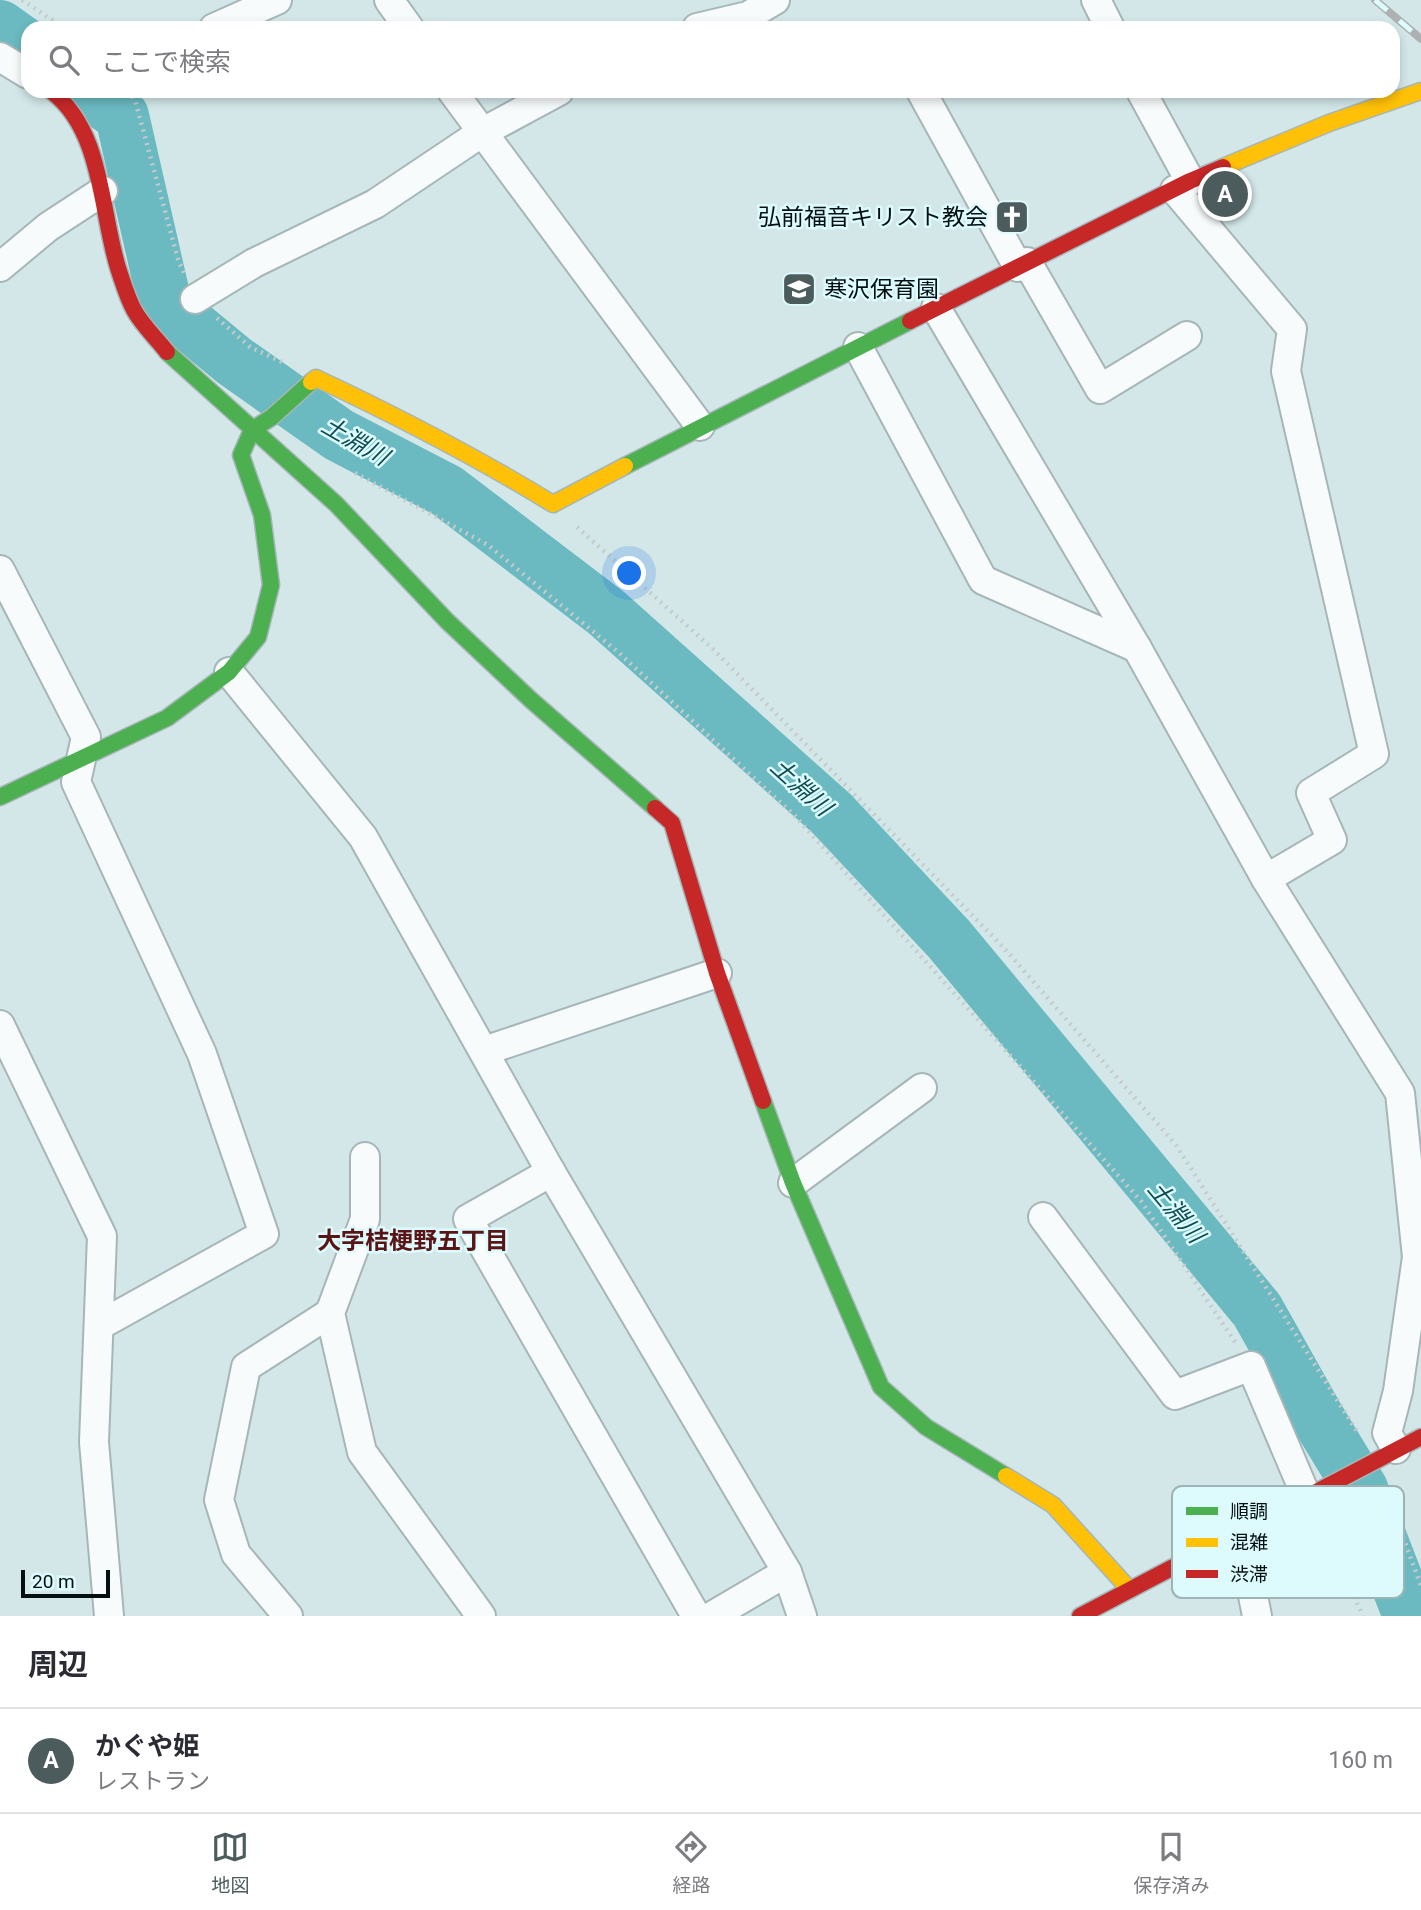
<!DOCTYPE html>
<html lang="ja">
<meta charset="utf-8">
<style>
body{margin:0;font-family:Roboto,"Noto Sans JP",sans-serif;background:#f2f2f3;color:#2b2b33}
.scale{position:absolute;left:21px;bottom:18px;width:89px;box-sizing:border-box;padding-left:7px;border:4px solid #030f10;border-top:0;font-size:19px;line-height:24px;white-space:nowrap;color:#030f10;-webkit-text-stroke:5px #ddfbfd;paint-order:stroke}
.you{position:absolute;left:630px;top:574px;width:24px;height:24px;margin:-18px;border:5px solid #fff;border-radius:50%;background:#1a73e8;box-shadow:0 0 0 10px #1a73e833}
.badge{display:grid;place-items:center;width:46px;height:46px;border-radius:50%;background:#4c5b5c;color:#fff;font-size:23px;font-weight:700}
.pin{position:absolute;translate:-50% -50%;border:4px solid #fff;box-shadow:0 2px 7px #0006}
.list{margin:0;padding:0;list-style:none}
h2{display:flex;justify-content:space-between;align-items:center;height:91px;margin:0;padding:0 28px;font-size:30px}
h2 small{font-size:23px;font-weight:400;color:#7c7c81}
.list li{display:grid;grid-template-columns:46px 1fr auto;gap:21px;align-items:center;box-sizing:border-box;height:105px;padding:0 28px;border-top:2px solid #e1e1e2}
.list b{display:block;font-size:26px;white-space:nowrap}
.list p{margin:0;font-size:23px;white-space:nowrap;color:#7c7c81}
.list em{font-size:23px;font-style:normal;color:#7c7c81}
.icon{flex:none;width:38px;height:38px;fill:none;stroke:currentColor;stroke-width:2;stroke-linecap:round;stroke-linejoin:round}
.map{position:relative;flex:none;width:1421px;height:1616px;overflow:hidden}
.search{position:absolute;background:#fff;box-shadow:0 4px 10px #0003;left:21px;right:21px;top:21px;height:77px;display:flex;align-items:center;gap:18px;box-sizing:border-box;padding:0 24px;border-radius:21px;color:#7c7c81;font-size:26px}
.sheet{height:196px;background:#fff}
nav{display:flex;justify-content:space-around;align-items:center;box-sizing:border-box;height:98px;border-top:2px solid #e1e1e2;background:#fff;font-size:19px;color:#7c7c81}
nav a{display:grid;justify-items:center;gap:4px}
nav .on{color:#4c5b5c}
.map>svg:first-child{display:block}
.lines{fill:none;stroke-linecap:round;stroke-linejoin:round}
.river{stroke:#6bbac1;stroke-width:54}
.street-casing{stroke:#a6b6b8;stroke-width:32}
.fast-casing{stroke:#a6b6b8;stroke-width:19}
.slow-casing{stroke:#a6b6b8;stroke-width:19}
.jam-casing{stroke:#a6b6b8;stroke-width:19}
.path{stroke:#c5cbcb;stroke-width:4.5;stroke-dasharray:2 5;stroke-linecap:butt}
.street{stroke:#f8fbfc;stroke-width:28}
.fast{stroke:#4caf50;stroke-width:16}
.slow{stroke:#ffc107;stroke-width:16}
.jam{stroke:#c62828;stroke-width:16}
.rail-casing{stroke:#adb1b2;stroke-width:8}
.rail{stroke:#ddfbfd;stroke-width:5;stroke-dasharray:16;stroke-linecap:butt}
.labels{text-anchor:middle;stroke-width:5;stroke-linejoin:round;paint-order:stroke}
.poi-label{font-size:23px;fill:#030f10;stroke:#ddfbfd;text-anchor:end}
.water-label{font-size:24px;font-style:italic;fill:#0e4c51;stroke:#ddfbfd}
.neighbourhood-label{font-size:24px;font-weight:bold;fill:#591416;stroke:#ddfbfd}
.key{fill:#ddfbfd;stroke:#9cb4b6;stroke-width:2}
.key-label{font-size:19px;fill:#030f10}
</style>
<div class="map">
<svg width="1421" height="1616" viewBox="0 0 1421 1616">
<rect width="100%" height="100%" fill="#d3e7e9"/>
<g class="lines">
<g class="river">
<path d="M0 27 28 47"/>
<path d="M88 91 122 116 165 304 234 361 339 435 447 491 607 613 832 814 949 939 1257 1310 1316 1415 1361 1489 1410 1616"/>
</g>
<g class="street-casing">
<g id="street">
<path d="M389 0 409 28"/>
<path d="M1096 0 1110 28"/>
<path d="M214 28 277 0"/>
<path d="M697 28 748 16 775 0"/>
<path d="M0 57 28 74"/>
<path d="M452 91 700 426"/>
<path d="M921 91 1018 267"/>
<path d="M1141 91 1190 181"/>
<path d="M1175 190 1292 329 1286 371 1374 754 1311 793 1332 840 1266 879"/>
<path d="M1027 262 1100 389 1187 336"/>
<path d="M0 267 48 227 103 191"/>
<path d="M195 299 254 263 375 204 481 133 559 91"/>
<path d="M936 308 1137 648 1266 879 1400 1093 1417 1257 1398 1391 1387 1433 1396 1449"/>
<path d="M858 347 983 580 1137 648"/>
<path d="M0 570 86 737 76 782 202 1054 264 1234 100 1325"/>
<path d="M229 672 363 837 551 1172 787 1572 802 1616"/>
<path d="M0 1025 102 1236 94 1442 109 1616"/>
<path d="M484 1051 717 973"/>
<path d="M365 1157V1219L330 1313 362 1452 481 1616"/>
<path d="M551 1172 468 1219 696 1616"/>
<path d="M793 1183 922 1088"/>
<path d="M1043 1217 1175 1395 1251 1366 1307 1498"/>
<path d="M1235 1535 1245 1555 1257 1616"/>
<path d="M288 1616 236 1554 219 1500 246 1367 330 1313"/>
<path d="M712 1616 787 1572"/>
</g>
</g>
<g class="fast-casing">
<g id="fast">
<path d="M167 352 336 504 447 621 531 700 655 808"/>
<path d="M625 466 910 321"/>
<path d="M0 797 167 718 229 672 258 637 271 585 262 515 241 455 252 430 272 417 311 382"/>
<path d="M763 1101 793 1183 881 1387 926 1427 1006 1476"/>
</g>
</g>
<g class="slow-casing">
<g id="slow">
<path d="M1223 167 1329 123 1421 91"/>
<path d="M311 382 316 378C397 416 476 457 553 504L625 466"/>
<path d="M1006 1476 1053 1505 1130 1590"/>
</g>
</g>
<g class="jam-casing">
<g id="jam">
<path d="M51 91C105 132 100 217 120 274 124 286 128 299 134 310 142 325 157 339 167 352"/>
<path d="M910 321 1190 181 1223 167"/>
<path d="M655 808 672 823 717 973 763 1101"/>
<path d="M1080 1616 1421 1437"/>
</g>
</g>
<g class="path">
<path d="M22 0 64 28"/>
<path d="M128 91 135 100 178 259 184 273"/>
<path d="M217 318 250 347 282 362"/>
<path d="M355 473 488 545 618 652 794 815 1141 1201 1235 1342"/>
<path d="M577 527 713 649 1004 948 1176 1145 1358 1433"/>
<path d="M1386 1491 1421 1586"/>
<path d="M1321 1527 1363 1616"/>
</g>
<use href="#street" class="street"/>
<use href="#fast" class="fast"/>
<use href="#slow" class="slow"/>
<use href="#jam" class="jam"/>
<g class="rail-casing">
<path id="rail" d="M1375 0 1421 39"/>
</g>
<use href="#rail" class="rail"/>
</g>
<defs>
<g id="church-square" transform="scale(1.75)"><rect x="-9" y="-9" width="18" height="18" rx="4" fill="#4c5b5c" stroke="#ddfbfd"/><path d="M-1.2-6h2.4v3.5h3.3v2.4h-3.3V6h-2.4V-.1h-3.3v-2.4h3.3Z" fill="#fff"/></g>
<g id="school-square" transform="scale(1.75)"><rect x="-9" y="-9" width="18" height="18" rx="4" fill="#4c5b5c" stroke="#ddfbfd"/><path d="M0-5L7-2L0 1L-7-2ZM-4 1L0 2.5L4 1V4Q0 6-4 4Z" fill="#fff"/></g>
</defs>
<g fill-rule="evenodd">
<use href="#church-square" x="1012" y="217"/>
<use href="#school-square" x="799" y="289"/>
</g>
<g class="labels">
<g class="poi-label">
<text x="988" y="225">弘前福音キリスト教会</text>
<text x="824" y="297" text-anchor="start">寒沢保育園</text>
</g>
<g class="water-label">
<text transform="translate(355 441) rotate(30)" y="8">土淵川</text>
<text transform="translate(801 787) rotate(42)" y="8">土淵川</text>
<text transform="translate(1176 1212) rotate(50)" y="8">土淵川</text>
</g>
<g class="neighbourhood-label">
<text x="413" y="1249">大字桔梗野五丁目</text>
</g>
</g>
<rect x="1172" y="1486" width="232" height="112" rx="10" class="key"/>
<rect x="1186" y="1507" width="32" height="8" fill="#4caf50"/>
<rect x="1186" y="1538" width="32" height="9" fill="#ffc107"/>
<rect x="1186" y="1570" width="32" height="8" fill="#c62828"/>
<g class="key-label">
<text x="1230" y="1518">順調</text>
<text x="1230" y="1549">混雑</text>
<text x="1230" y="1581">渋滞</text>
</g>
</svg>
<div class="scale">20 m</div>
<div class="you"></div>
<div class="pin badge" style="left:1225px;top:194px">A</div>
<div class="search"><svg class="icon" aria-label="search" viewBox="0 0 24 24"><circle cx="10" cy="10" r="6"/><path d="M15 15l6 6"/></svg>ここで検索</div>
</div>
<section class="sheet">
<h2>周辺<small></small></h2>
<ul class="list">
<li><span class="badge">A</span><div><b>かぐや姫</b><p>レストラン</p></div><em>160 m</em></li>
</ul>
</section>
<nav>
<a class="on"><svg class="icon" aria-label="map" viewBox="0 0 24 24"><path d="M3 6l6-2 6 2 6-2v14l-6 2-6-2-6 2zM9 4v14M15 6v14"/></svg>地図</a>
<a><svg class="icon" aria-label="directions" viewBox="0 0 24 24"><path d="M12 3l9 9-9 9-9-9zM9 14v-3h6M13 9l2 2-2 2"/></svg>経路</a>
<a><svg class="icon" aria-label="saved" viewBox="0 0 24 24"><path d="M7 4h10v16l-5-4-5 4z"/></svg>保存済み</a>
</nav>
